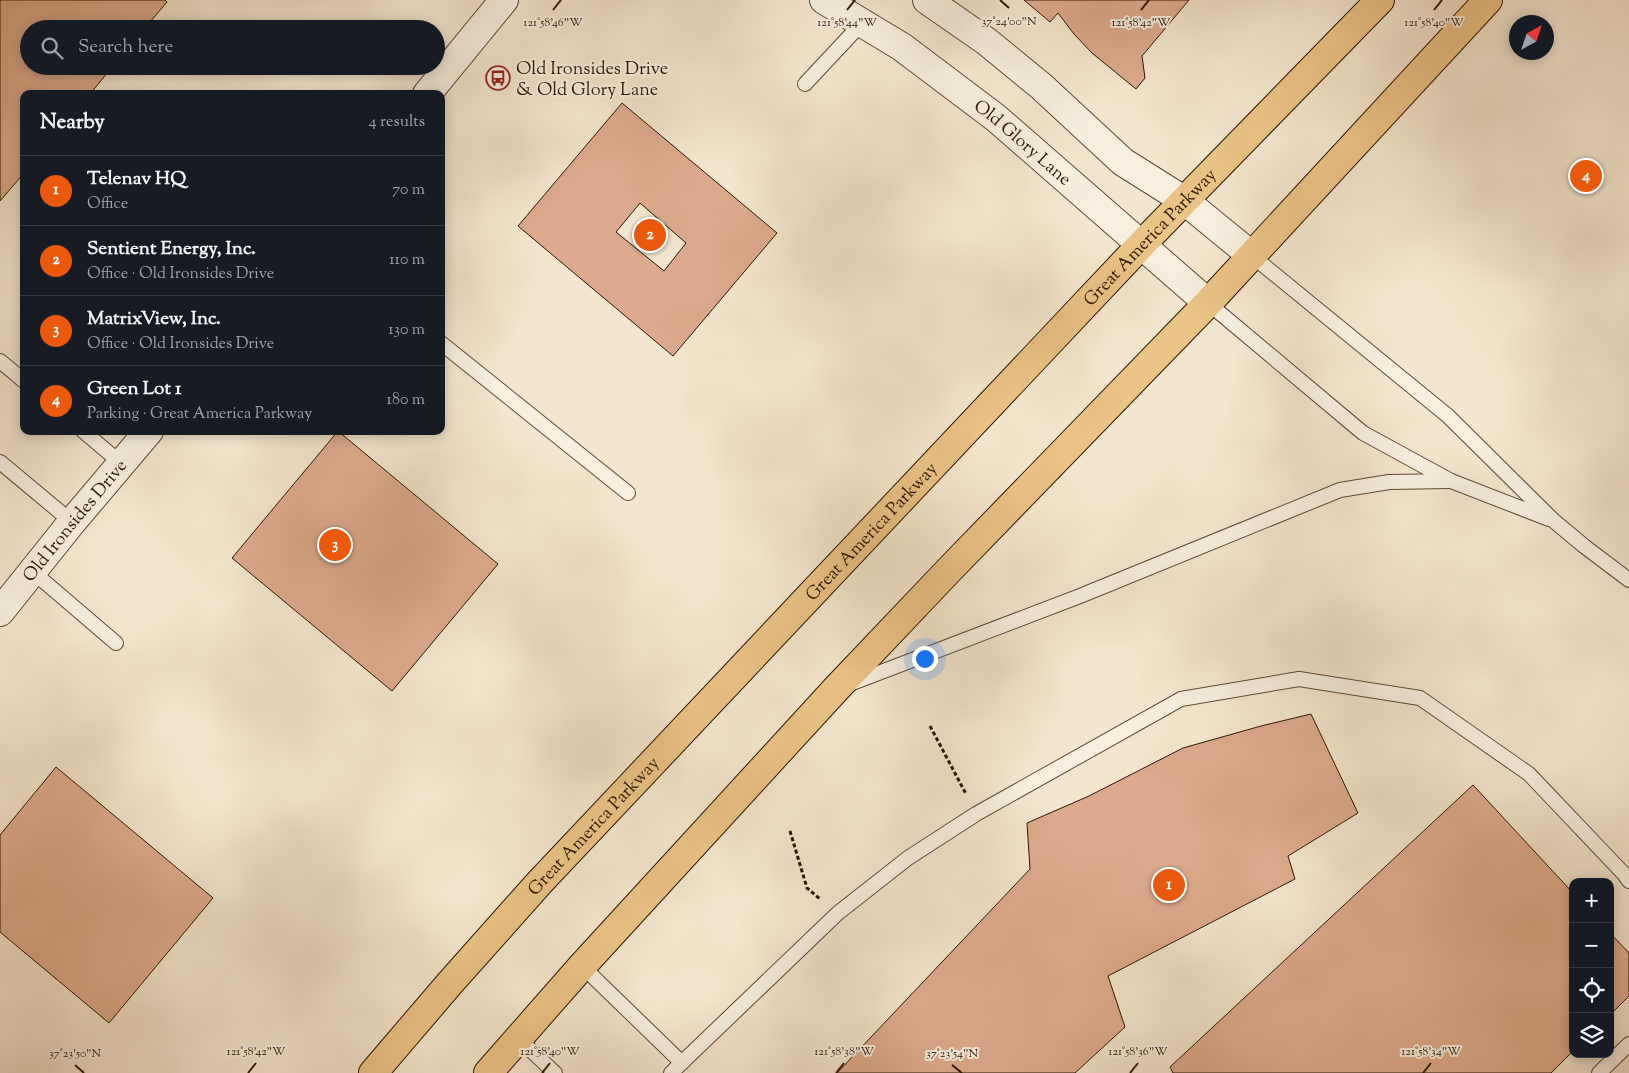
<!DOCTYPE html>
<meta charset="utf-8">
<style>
body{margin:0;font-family:"Sorts Mill Goudy",serif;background:#20242c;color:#f1f3f6}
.controls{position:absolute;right:15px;bottom:15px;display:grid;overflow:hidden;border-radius:10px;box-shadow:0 2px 12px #0003}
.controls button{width:45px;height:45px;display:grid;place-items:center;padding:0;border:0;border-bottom:1px solid #363941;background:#171b24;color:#f1f3f6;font:25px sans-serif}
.compass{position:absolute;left:1509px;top:15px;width:45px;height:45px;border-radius:50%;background:#171b24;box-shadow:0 2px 12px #0003;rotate:40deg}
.you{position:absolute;left:924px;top:658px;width:18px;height:18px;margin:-12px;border:4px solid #fff;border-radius:50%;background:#1a73e8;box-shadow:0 0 0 8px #1a73e833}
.badge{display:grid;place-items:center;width:32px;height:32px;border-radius:50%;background:#ea580c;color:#fff;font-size:16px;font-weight:700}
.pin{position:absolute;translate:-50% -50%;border:2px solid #fff;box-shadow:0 1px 5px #0006}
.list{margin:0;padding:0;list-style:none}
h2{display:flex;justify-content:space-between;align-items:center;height:65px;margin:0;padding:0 20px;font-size:21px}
h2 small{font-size:16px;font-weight:400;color:#9ea1a6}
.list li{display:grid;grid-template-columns:32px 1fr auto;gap:15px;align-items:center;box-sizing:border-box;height:70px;padding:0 20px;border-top:1px solid #363941}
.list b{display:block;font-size:19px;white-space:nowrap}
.list p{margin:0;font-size:16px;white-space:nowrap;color:#9ea1a6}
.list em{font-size:16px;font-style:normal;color:#9ea1a6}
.icon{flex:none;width:28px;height:28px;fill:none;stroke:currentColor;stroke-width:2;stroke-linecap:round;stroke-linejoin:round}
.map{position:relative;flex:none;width:1629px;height:1073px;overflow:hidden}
.search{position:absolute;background:#171b24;box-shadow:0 2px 12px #0003;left:20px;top:20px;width:425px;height:55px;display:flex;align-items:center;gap:12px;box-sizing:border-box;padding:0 18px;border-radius:28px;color:#9ea1a6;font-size:19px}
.panel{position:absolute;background:#171b24;box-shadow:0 2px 12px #0003;left:20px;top:90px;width:425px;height:345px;border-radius:10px}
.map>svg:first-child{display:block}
.building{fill:#dcab8d;stroke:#2a1600;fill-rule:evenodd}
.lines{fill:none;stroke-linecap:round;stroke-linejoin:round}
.service-casing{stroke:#5c4a34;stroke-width:16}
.minor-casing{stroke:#5c4a34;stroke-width:30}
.tertiary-casing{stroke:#5c4a34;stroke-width:30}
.primary-casing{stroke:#2a1600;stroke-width:30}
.path{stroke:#2a1600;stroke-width:3;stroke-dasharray:4 2.5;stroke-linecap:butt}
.service{stroke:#f8efdf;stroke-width:14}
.minor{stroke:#f8efdf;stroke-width:28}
.tertiary{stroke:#f8efdf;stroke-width:28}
.primary{stroke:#eac387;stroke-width:28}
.ticks{fill:none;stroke:#2a1600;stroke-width:2}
.labels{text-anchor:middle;stroke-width:4;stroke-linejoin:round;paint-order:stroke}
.poi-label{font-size:18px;fill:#2a1600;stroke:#f8efdf;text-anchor:start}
.street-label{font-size:18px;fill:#2a1600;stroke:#f8efdf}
.ticks-label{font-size:12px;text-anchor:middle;fill:#2a1600;stroke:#f8efdf;stroke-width:4;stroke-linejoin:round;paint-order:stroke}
</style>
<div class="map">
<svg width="1629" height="1073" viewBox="0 0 1629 1073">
<rect width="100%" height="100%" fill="#f4e6ce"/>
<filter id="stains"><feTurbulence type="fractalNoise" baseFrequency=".004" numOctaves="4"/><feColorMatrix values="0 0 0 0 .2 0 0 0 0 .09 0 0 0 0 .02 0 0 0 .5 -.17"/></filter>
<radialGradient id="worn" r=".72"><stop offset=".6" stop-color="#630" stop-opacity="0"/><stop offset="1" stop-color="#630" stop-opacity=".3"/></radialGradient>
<g class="building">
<path d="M0 0H165L167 2 144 29H29V66H113L90 94H24V173L0 201Z"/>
<path d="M1024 0H1189L1142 56 1145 78 1136 89 1092 53 1074 34 1058 13 1050 22Z"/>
<path d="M622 103 777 233 673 356 518 226ZM640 203 686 243 664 271 616 232Z"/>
<path d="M338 431 498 564 392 691 232 558Z"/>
<path d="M1311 714 1358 813 1288 856 1295 879 1108 976 1125 1027 1075 1073H837L1030 869 1027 823 1089 796 1183 748 1261 726Z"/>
<path d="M56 767 213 898 109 1023 0 932V835Z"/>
<path d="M1473 785 1573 893V1051L1551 1073H1173L1170 1067Z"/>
<path d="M1610 933 1629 953V996L1610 1015Z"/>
</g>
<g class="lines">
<g class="service-casing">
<g id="service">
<path d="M805 84 862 23"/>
<path d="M1251 255 1448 416 1554 521 1584 546 1629 580"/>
<path d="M1208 303 1363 433 1451 481 1549 519"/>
<path d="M441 343 628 493"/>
<path d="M0 361 24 381"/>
<path d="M83 431 122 464"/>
<path d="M0 462 72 522"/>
<path d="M33 572 116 643"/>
<path d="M847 685 1080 596 1340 490 1389 482 1451 481"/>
<path d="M582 966 682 1063"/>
<path d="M518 1038 555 1073"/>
<path d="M671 1073 838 913 908 858 976 814 1181 699 1299 679 1420 698 1529 774 1624 874 1629 881"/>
<path d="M1599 1073 1629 1044"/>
</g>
</g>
<g class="minor-casing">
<g id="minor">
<path id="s1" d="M824 0 902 47 996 118 1208 303"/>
<path d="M927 0 986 41 1041 86 1123 162 1185 201 1251 255"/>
</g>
</g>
<g class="tertiary-casing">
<g id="tertiary">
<path d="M427 94 504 0"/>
<path id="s2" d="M0 612 72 522 149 431"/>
</g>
</g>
<g class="primary-casing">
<g id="primary">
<path id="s3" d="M373 1073 450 983 540 882 1141 245 1380 0"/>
<path d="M488 1073 582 966 836 689 950 569 1208 303 1488 0"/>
</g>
</g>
<g class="path">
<path d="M930 726 966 794"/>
<path d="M790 831 807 888 820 899"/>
</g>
<use href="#service" class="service"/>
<use href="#minor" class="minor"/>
<use href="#tertiary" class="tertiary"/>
<use href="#primary" class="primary"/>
</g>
<path class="ticks" d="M1000 0 1009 8M553 10 561 0M847 10 855 0M1141 10 1149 0M1434 10 1442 0M75 1065 84 1073M952 1065 962 1073M248 1073 256 1063M542 1073 550 1063M836 1073 844 1063M1130 1073 1138 1063M1423 1073 1431 1063"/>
<defs>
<g id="bus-ring" transform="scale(1.25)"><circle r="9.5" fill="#f8efdf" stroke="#8f2418" stroke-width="1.5"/><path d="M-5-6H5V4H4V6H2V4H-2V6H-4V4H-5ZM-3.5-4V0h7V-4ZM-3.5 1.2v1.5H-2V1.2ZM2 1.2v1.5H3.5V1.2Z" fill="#8f2418"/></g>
</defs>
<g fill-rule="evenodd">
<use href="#bus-ring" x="498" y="78"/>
</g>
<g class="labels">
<g class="poi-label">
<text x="516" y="74">Old Ironsides Drive<tspan x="516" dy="21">&amp; Old Glory Lane</tspan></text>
</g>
<g class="street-label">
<text dy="6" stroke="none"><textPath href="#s1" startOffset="245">Old Glory Lane</textPath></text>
<text dy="6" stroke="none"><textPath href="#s3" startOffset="1141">Great America Parkway</textPath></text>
<text dy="6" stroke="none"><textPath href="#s2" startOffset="118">Old Ironsides Drive</textPath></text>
<text dy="6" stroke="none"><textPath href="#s3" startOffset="736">Great America Parkway</textPath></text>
<text dy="6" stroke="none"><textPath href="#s3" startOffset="331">Great America Parkway</textPath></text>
</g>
</g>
<g class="ticks-label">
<text x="1009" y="25">37°24'00"N</text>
<text x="553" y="26">121°58'46"W</text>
<text x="847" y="26">121°58'44"W</text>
<text x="1141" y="26">121°58'42"W</text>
<text x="1434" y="26">121°58'40"W</text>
<text x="256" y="1055">121°58'42"W</text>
<text x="550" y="1055">121°58'40"W</text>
<text x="844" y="1055">121°58'38"W</text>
<text x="1138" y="1055">121°58'36"W</text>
<text x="1431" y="1055">121°58'34"W</text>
<text x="75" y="1057">37°23'50"N</text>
<text x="952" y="1057">37°23'54"N</text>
</g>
<rect width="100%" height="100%" filter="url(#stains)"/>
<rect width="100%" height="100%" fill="url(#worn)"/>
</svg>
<div class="controls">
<button>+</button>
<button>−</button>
<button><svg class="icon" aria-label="locate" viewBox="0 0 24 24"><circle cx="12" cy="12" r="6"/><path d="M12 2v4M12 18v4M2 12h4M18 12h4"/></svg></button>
<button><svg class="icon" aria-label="layers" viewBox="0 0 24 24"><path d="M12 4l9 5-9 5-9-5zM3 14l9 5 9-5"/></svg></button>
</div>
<svg class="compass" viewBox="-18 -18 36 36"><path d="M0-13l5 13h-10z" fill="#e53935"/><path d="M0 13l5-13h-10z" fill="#9ea1a6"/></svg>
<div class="you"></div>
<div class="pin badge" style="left:1169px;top:885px">1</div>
<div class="pin badge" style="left:650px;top:235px">2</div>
<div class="pin badge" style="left:335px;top:545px">3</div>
<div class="pin badge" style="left:1586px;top:176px">4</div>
<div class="search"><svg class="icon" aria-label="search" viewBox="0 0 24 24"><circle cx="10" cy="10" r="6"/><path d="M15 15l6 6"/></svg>Search here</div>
<section class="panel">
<h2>Nearby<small>4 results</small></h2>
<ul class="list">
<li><span class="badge">1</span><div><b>Telenav HQ</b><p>Office</p></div><em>70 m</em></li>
<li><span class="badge">2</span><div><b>Sentient Energy, Inc.</b><p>Office · Old Ironsides Drive</p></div><em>110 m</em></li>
<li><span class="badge">3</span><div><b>MatrixView, Inc.</b><p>Office · Old Ironsides Drive</p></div><em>130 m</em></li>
<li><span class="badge">4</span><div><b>Green Lot 1</b><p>Parking · Great America Parkway</p></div><em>180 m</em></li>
</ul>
</section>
</div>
